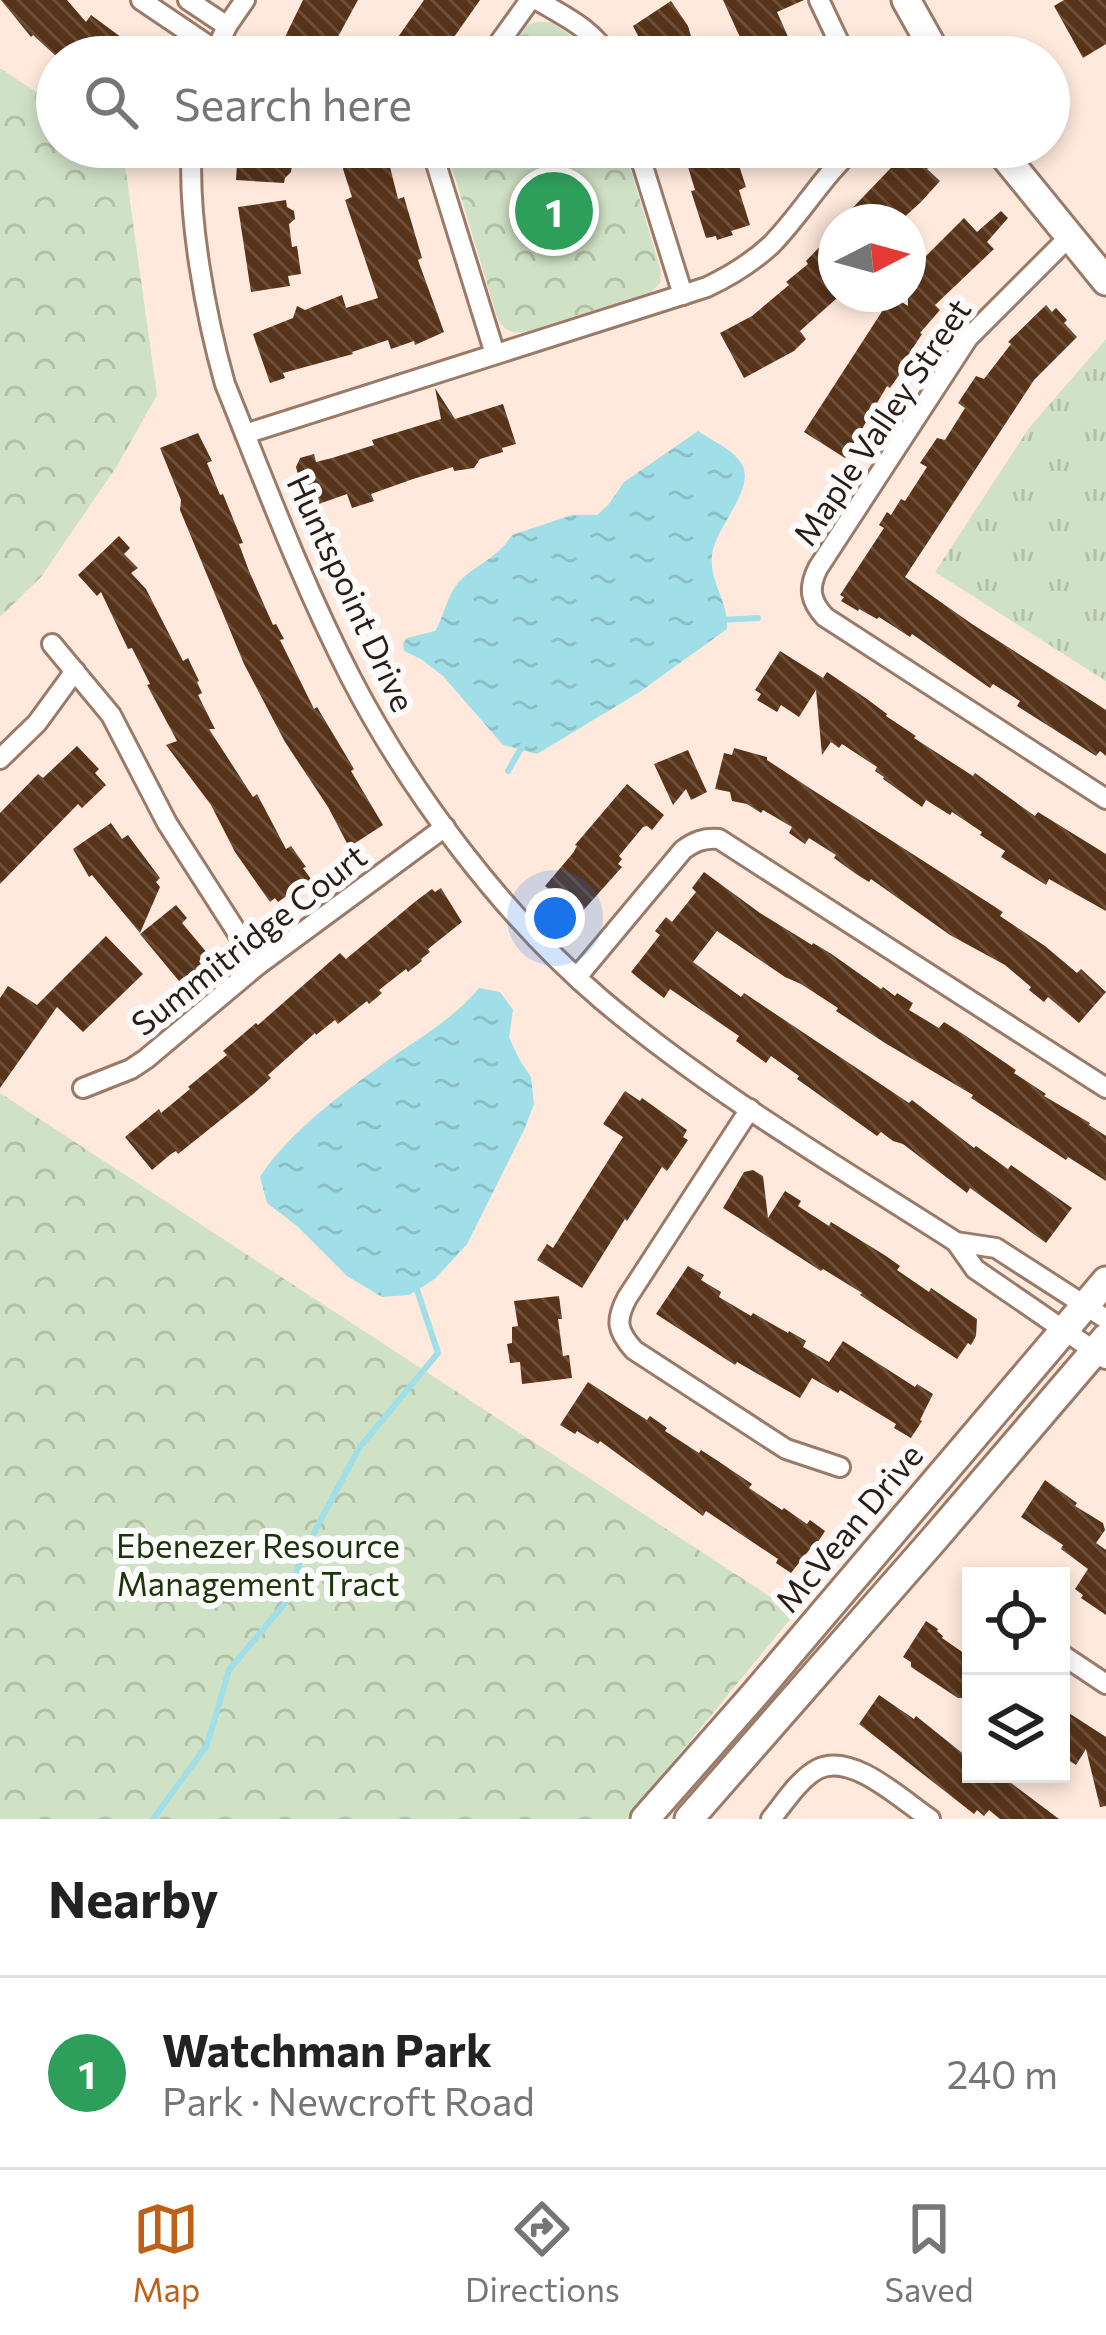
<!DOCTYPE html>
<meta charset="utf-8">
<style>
body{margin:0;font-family:Commissioner,sans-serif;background:#f2f2f2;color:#222}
.controls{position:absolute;right:36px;bottom:36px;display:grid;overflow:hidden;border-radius:0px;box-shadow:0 6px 18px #0003}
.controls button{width:108px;height:108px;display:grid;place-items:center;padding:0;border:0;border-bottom:3px solid #e0e0e0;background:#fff;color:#222;font:60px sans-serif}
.compass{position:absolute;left:818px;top:204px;width:108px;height:108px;border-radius:50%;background:#fff;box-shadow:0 6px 18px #0003;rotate:84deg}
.you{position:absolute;left:555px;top:918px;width:42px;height:42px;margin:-30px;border:9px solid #fff;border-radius:50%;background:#1a73e8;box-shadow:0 0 0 18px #1a73e833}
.badge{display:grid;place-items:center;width:78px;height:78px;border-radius:50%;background:#bf6019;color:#fff;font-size:39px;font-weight:700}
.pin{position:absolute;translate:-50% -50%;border:6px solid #fff;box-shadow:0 3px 12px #0006}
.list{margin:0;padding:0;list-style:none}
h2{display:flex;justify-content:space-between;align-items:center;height:156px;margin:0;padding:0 48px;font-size:51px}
h2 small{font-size:39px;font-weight:400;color:#767676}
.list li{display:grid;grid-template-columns:78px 1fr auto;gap:36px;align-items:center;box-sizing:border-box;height:192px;padding:0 48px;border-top:3px solid #e0e0e0}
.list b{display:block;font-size:45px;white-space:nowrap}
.list p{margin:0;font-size:39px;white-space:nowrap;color:#767676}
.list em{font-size:39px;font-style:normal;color:#767676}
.icon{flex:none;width:66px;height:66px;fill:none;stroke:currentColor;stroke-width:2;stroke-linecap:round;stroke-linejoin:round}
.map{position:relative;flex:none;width:1106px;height:1819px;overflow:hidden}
.search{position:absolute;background:#fff;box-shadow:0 6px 18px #0003;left:36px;right:36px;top:36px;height:132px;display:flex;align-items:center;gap:30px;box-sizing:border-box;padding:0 42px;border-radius:66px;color:#767676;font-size:45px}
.sheet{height:348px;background:#fff}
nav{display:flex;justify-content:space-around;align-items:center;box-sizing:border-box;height:168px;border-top:3px solid #e0e0e0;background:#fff;font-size:33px;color:#767676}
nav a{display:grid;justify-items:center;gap:6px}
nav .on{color:#bf6019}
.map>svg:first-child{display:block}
.grass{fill:url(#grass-tufts)}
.park{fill:url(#park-crowns)}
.water{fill:url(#water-ripples)}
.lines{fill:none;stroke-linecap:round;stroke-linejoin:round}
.stream{stroke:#a0dfe7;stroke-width:6}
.building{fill:url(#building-back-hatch)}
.street-casing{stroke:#9b7b68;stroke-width:24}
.secondary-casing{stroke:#9b7b68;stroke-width:33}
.street{stroke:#fff;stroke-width:18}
.secondary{stroke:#fff;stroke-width:27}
.labels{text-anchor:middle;stroke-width:12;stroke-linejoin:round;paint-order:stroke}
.street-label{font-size:33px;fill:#2a1d15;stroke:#fbfbfb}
.park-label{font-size:33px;fill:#1c3508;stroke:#fbfbfb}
</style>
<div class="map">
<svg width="1106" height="1819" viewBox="0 0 1106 1819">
<defs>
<pattern id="grass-tufts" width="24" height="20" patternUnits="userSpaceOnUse" patternTransform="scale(3)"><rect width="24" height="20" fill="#d0e2c5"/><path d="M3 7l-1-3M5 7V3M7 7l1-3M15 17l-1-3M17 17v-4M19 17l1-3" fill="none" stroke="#b3c1a8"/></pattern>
<pattern id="park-crowns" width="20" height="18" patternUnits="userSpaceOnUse" patternTransform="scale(3)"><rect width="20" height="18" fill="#d0e2c5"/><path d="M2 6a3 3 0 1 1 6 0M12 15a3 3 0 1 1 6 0" fill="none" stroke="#b3c1a8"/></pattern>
<pattern id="water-ripples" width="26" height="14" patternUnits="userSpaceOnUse" patternTransform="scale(3)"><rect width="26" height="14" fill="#a0dfe7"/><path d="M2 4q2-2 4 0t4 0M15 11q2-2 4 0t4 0" fill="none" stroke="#8abfc5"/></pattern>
<pattern id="building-back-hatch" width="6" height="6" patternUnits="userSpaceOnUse" patternTransform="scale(3)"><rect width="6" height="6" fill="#573319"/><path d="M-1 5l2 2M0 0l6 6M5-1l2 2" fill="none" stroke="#6c4e39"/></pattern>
</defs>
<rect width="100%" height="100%" fill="#fee9dc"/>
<path class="grass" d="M1106 339V681L935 572 1029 428Z"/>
<g class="park">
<path d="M536 22H551L593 51 596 57H505L527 25Z"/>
<path d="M0 68 57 106V147H117L123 151 157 395 117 466 41 577 0 617Z"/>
<path d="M446 147H624L661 271 660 283 651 292 526 332C513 334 505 331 498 320Z"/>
<path d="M0 1093 795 1613 626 1819H0Z"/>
</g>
<g class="water">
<path d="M698 431C711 440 728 447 738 459 762 484 715 525 712 555 709 583 729 601 727 629L638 693 537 754 503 745 443 676 421 659 404 651 403 643 407 638 435 631C443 618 447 598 455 587 470 566 495 562 512 535L572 515H597L609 504 624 482Z"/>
<path d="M479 988 500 992 513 1010 509 1037 519 1059 531 1077 534 1104 524 1130 467 1244 435 1279 409 1295 382 1297 347 1276 297 1226 267 1203 260 1177C289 1131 347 1090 391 1058 424 1035 453 1019 479 988Z"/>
</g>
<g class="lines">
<g class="stream">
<path d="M720 620 758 618"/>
<path d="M508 771 523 745"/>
<path d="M153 1819 207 1745 229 1670 287 1601 302 1555 359 1448 438 1353 415 1284"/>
</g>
</g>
<g class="building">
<path d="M1 0H67L86 22 91 15 148 57H57L33 35 31 37Z"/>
<path d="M303 0H358L334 44 323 39 316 57H267L275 36 284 39Z"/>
<path d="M424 0H480L440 57H384Z"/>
<path d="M723 0H804L777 12 797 57H749Z"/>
<path d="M1064 0H1106V44L1083 58 1054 6Z"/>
<path d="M671 1 688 26 697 57H649L633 26Z"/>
<path d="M238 147H286V159L292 165 291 172 285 178 284 183 236 180Z"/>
<path d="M345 147H385L398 199 404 197 422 258 418 260 444 332 415 345 414 341 391 349 388 340 352 352 353 354 283 373 285 378 270 383 253 334 293 318 297 306 305 310 342 295 346 308 378 298 345 200 352 197 343 169Z"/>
<path d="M682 147H733L746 187 739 190 750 225 731 231 733 235 717 240 716 236 706 238 691 191 695 190Z"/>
<path d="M910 148 932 164 927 169 940 181 921 202 899 222H839Z"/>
<path d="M286 200 287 207 294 211 295 219 289 224 292 247 297 246 301 274 288 276 290 286 251 292 238 207Z"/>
<path d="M1001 211 1008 218 987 242 994 249 935 305 940 310 920 333 922 334 903 363 906 365 890 388 887 386 845 458 804 432 892 296 908 306V276L917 265 964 218 977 232Z"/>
<path d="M836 230V299L800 331 806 339 794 351 744 378 720 333 752 316 789 285 786 282 808 264 806 261Z"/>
<path d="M1046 305 1052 312 1056 308 1067 320 1064 323 1077 337 1034 380 905 577 972 624 1106 710V756L1100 751 1096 756 1017 706 1020 701 993 684 990 688 912 634 910 637 879 617 877 619 859 609 858 611 841 601 844 597 840 595 884 528 879 525 887 512 891 515 901 499 905 501 927 467 920 463 937 438 945 440 965 408 958 403 976 376 984 379 1011 344 1008 342Z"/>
<path d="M435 388 455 419 503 404 516 444 502 448 503 452 480 459 474 468 454 471 453 467 413 479 371 494 374 501 352 508 347 494 313 506 307 493 306 480 300 482 296 467 300 458 314 454 316 462 332 458 374 445 372 440 441 419Z"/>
<path d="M198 433 212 461 207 463 220 495 223 494 243 543 239 544 249 571 273 625 276 624 284 639 280 640 314 709 317 707 354 769 351 771 383 825 349 847 328 807 285 742 244 664 180 510 181 500 160 448Z"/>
<path d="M119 536 130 548 124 554 138 568 131 573 146 589 183 661 188 658 199 681 197 682 202 693 198 695 215 729H209L253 797 257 794 286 849 291 846 306 867 303 868 311 879 278 902 275 898 270 902 235 852 211 805 166 745 177 741 147 685 150 684 132 648 128 649 101 592 97 596 78 575Z"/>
<path d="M780 651 823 678 827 672 867 699 887 714 886 716 916 736 914 738 973 776 975 773 1035 816 1038 812 1106 854V911L1049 879 1046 885 1001 857 1005 851 980 835 982 832 952 812 950 815 926 800 922 807 883 779 884 777 875 771 877 767 842 744 839 748 831 742 822 755 816 690 799 717 781 705 777 712 757 700 761 694 755 690Z"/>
<path d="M77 746 99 769 95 773 106 785 82 808 78 804 0 884V813L38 774 43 778Z"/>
<path d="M734 748 767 757V760L811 789 1003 912 1000 916 1045 946 1077 973 1081 969 1106 992 1079 1023 1048 997 1044 1002 1029 990 1031 987 1005 965 950 935 871 879 869 882 856 874 834 858 836 855 809 838 805 844 789 833 792 827 763 810 761 813 747 804 732 801 730 792 715 789 724 753 732 755Z"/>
<path d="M688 750 707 792 691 800 686 789 673 805 654 764Z"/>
<path d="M627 784 664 815 652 830 647 826 643 827 619 856 622 859 618 864 622 867 580 914 545 886 573 853 577 846 575 845Z"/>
<path d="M111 823 122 839 128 835 160 878 156 882 160 887 140 933 92 875 89 877 73 849Z"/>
<path d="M704 872 760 913 812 945 813 943 830 953 881 989 883 987 895 996 897 993 913 1003 909 1010 939 1028 944 1022 960 1032 1016 1070 1014 1073 1046 1094 1044 1096 1090 1123 1089 1125 1106 1136V1181L1068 1157 1066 1160 971 1098 973 1095 885 1043 836 1011 838 1008 801 984 785 977 717 931 693 962 741 997 744 993 909 1103 912 1100 974 1148 976 1146 1008 1169 1011 1165 1072 1208 1046 1243 970 1188 967 1193 903 1144 893 1141 881 1132 877 1136 797 1079 799 1076 771 1056 766 1063 736 1041 739 1036 670 989 664 998 643 982 631 972 660 935 655 931 666 917 672 922 696 892 692 888Z"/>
<path d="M441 888 462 922 428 949 430 952 421 959 422 961 408 972 406 969 379 990 382 993 369 1004 367 1001 338 1024 335 1020 316 1035 315 1033 268 1075 271 1078 252 1095 178 1154 176 1151 171 1154 152 1170 125 1137 159 1109 161 1113 190 1089 188 1087 227 1055 223 1051 256 1023 258 1025 340 953 346 959 416 901 432 889 435 892Z"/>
<path d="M176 905 187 918 182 923 208 954 199 961 202 966 186 980 184 977 179 981 140 934Z"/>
<path d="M106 936 143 974 83 1032 57 1007 0 1088V998L8 986 37 1005Z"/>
<path d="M625 1091 640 1101 642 1098 687 1130 683 1137 688 1140 667 1171 662 1167 627 1221 625 1219 582 1288 537 1260 547 1244 553 1248 623 1137 603 1124Z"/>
<path d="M753 1170 763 1176 768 1218 785 1191 801 1201 798 1206 829 1226 831 1222 886 1256 900 1266 897 1270 929 1292 931 1288 977 1319 976 1336 971 1345 968 1343 957 1359 860 1295 862 1293 823 1269 821 1271 723 1208 744 1172Z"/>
<path d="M688 1266 704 1275 701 1280 721 1292 719 1297 751 1316 753 1313 788 1333 789 1331 806 1341 803 1347 829 1362 843 1341 915 1387 917 1384 933 1394 920 1420 922 1421 911 1438 894 1428 896 1424 840 1390 838 1393 812 1378 800 1398 737 1362 735 1365 656 1314Z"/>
<path d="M559 1296 562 1319H558L563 1356 569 1355 572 1378 522 1384 520 1362 510 1363 507 1344 512 1343V1327L518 1326 514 1301Z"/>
<path d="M588 1382 647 1420 650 1416 667 1428 665 1431 699 1453 701 1450 718 1461 752 1484 749 1488 782 1510 784 1508 807 1524 810 1520 825 1531 812 1551 810 1549 791 1573 776 1563 778 1559 706 1511 703 1516 600 1441 598 1444 577 1431 575 1434 560 1425Z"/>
<path d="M1045 1480 1077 1503 1075 1506 1103 1523 1105 1530 1096 1543 1106 1550V1615L1081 1598 1083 1595 1075 1589 1088 1569 1061 1549 1063 1545 1021 1517Z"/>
<path d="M926 1621 938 1629 937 1631 943 1636 942 1638 971 1658V1698H958L911 1667V1662L903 1657Z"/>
<path d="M879 1695 914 1719 916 1716 971 1760V1774H999L1059 1819H1000L989 1810 984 1816 977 1810 974 1814 859 1724Z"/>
<path d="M1061 1708 1106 1737V1806L1100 1807 1086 1749 1076 1765 1061 1755Z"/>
</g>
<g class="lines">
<g class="street-casing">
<g id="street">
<path d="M141 0 215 50"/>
<path d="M188 0 227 26"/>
<path d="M537 0C562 15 595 30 608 57"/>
<path d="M819 0 846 57"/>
<path d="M213 57 227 26 245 0"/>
<path d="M489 57 530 0"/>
<path d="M192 147C187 216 206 317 225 384 265 483 302 583 351 678 410 792 504 917 602 1000 711 1092 836 1165 956 1242L975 1269 1106 1359"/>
<path d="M434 147V157L495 354"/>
<path d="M637 147 683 295"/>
<path d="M1069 237 968 338 818 568C808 588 810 601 825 617L1106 799"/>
<path d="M245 434 707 287C730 276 753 262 772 244 802 213 822 177 855 147"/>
<path d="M52 644 111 715 167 823 258 965"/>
<path d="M0 759 37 723 75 671"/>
<path d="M577 977 683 850C695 841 704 838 719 839L1106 1088"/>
<path d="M83 1088 131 1069 146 1059 258 965 445 827"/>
<path d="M750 1109 627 1298C615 1321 617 1331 634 1350L786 1449 840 1467"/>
<path d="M956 1242 996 1248 1106 1319"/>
<path d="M1061 1654 1106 1684"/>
<path d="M771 1819C784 1803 799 1779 818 1769 852 1752 902 1800 930 1819"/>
</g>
</g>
<g class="secondary-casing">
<g id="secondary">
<path d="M906 0 938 57"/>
<path d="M997 147 1106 281"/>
<path d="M645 1819 755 1694 1106 1281"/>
<path d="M689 1819 935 1538 1106 1338"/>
</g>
</g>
<use href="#street" class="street"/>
<use href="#secondary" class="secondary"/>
</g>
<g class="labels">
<g class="street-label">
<text transform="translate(882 422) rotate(-56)" y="12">Maple Valley Street</text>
<text transform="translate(351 593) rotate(65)" y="12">Huntspoint Drive</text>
<text transform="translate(249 940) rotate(-38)" y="12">Summitridge Court</text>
<text transform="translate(849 1528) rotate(-50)" y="12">McVean Drive</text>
</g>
<g class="park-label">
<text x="258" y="1558">Ebenezer Resource<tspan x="258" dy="38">Management Tract</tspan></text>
</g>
</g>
</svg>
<div class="controls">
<button><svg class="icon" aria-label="locate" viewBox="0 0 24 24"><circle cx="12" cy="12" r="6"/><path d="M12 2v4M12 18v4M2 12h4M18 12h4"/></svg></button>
<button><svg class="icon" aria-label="layers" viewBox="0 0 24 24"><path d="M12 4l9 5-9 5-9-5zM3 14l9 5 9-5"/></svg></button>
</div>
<svg class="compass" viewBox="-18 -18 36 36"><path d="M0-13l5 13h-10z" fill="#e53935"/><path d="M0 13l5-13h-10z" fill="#767676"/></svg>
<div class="you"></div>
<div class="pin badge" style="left:554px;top:211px;background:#2e9e5b">1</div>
<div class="search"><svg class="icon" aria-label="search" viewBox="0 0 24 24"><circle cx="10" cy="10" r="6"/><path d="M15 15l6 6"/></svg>Search here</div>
</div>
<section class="sheet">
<h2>Nearby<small></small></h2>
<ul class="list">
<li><span class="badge" style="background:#2e9e5b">1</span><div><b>Watchman Park</b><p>Park · Newcroft Road</p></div><em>240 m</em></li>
</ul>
</section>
<nav>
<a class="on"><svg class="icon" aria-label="map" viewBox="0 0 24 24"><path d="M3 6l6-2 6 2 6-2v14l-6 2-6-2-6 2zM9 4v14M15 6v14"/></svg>Map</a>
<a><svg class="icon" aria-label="directions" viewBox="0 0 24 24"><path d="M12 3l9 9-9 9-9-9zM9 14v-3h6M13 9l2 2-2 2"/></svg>Directions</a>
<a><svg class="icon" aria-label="saved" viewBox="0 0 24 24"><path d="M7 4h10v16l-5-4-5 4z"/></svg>Saved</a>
</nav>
